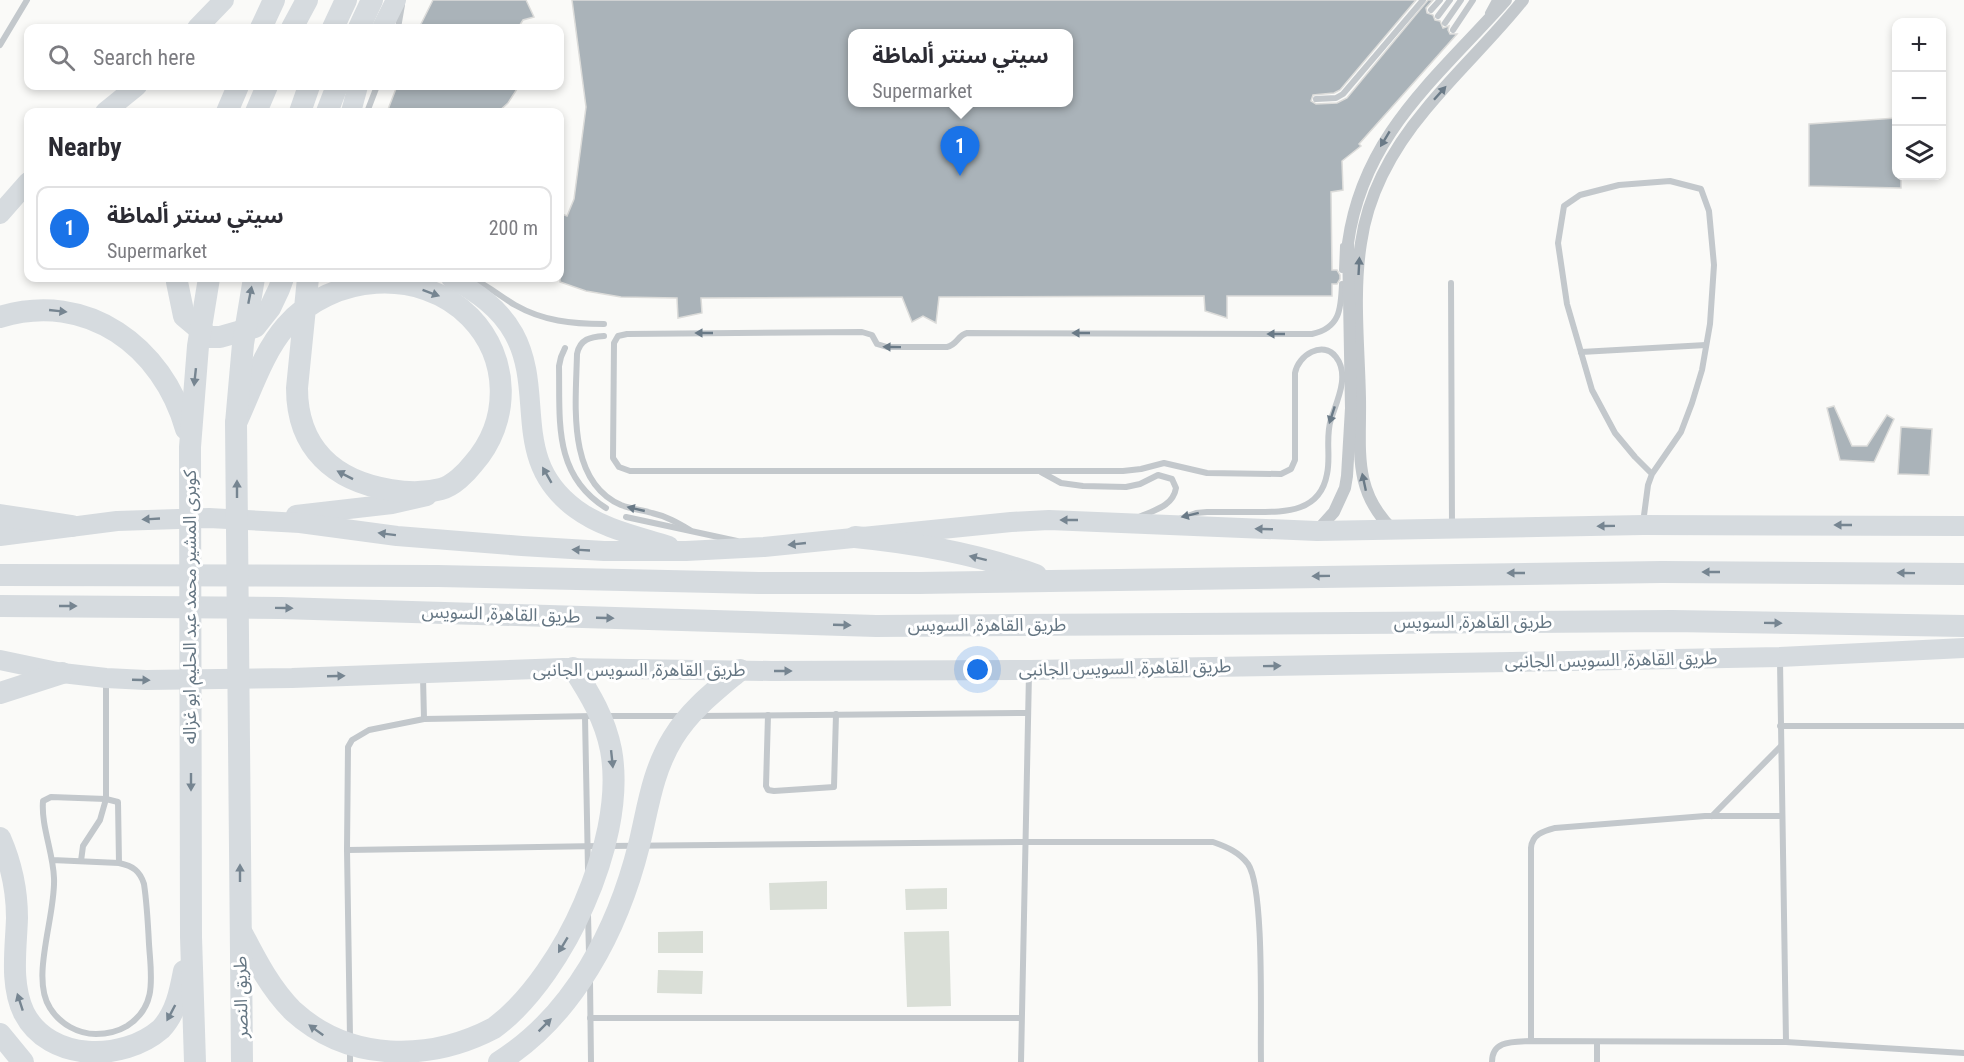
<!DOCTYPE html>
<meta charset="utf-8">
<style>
body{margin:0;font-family:"Roboto Condensed","Noto Sans Arabic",sans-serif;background:#f7f7f7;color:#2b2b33}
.controls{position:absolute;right:18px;top:18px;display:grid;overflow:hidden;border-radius:12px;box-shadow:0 3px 9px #0003}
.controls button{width:54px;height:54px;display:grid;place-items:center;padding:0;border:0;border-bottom:2px solid #e1e1e2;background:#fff;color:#2b2b33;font:30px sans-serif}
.you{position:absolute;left:978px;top:670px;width:21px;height:21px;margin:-15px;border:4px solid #fff;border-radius:50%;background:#1a73e8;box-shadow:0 0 0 9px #1a73e833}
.badge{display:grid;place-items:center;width:39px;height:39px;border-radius:50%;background:#1a73e8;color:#fff;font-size:20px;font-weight:700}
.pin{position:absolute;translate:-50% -50px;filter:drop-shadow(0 2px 3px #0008)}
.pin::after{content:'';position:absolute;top:32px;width:21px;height:18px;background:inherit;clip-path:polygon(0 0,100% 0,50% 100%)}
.popup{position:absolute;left:848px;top:29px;width:225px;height:78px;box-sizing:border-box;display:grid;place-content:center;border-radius:12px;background:#fff;filter:drop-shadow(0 2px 4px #0005);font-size:20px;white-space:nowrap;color:#7c7c81}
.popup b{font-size:22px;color:#2b2b33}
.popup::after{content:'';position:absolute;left:50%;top:100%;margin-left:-12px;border:12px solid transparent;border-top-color:#fff}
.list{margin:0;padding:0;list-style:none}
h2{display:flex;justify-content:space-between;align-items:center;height:78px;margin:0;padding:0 24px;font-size:26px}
h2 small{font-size:20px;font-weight:400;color:#7c7c81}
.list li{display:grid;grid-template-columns:39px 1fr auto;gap:18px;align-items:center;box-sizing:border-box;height:84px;margin:0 12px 12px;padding:0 12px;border:2px solid #e1e1e2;border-radius:12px}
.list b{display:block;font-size:22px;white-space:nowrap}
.list p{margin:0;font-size:20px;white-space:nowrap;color:#7c7c81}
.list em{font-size:20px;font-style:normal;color:#7c7c81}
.icon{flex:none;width:33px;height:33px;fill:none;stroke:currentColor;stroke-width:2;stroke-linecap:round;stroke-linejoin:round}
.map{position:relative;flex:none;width:1964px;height:1062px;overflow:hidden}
.search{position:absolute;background:#fff;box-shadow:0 3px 9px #0003;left:24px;top:24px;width:540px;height:66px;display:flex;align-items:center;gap:15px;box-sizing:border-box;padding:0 21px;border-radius:12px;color:#7c7c81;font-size:22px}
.panel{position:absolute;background:#fff;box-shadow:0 3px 9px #0003;left:24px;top:108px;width:540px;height:174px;border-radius:12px}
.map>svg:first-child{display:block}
.green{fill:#dadfd7}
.building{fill:#aab3b9;stroke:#dcdcda;stroke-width:1.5;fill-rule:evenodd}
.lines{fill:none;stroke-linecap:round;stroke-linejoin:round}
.lane{stroke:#c3c8cc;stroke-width:6}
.street{stroke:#c3c8cc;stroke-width:12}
.primary{stroke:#d6dbdf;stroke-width:20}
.highway{stroke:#d6dbdf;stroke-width:22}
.oneway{fill:#6a7a87}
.oneway2{fill:#768591}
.labels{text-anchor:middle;stroke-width:6;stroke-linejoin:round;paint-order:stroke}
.street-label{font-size:18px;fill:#657683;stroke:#fff}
</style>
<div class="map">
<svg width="1964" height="1062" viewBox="0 0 1964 1062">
<rect width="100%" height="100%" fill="#fafaf8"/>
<g class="green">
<path d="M827 881V909L770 910 769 883Z"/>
<path d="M947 888V909L906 910 905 889Z"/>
<path d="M703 931V953H658V932Z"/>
<path d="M949 931 951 1006 907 1007 904 932Z"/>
<path d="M658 970 703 971 702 994 657 993Z"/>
</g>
<g class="building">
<path d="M433 0H526L534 17 523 20 518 28H419Z"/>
<path d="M572 0H1416L1340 90 1334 93 1313 95 1311 101 1316 104 1337 103 1347 98 1428 0H1433L1426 8 1427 13 1433 15 1435 20 1440 21 1443 28 1449 26 1448 30 1450 34H1457L1359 144 1361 146 1342 161 1343 190 1331 192 1332 270H1337L1340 275V279L1337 284H1332V296H1227V318L1205 311 1204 296 939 297 936 323 923 316 912 322 902 297 701 298 702 313 678 318 677 298 621 297 586 291 560 282V213L567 216 574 199 586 107ZM852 33H1068V102H852Z"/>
<path d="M397 86H519L508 103 498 112H387Z"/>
<path d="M1896 118V176H1901V188L1809 186V124Z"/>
<path d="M1834 406 1852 446H1867L1887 415 1894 419 1874 462 1840 460 1827 408Z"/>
<path d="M1901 427 1932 429 1929 475 1898 474Z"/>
</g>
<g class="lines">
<g class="lane">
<path d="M1431 10 1440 0"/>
<path d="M1488 13 1495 0"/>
<path d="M1438 16 1450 0"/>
<path d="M1445 23 1461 0"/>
<path d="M398 28 402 5"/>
<path d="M1453 30 1473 0"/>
<path d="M0 45 27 0"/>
<path d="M1316 99 1336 98 1343 94 1423 0"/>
<path d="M367 112 377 86"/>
<path d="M1342 270 1343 246"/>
<path d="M471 278C487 285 500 296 515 305 543 321 572 324 604 324"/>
<path d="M1451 283 1452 526"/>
<path d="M604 336C590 337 580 339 577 354 576 403 566 481 621 505 631 509 642 510 652 513 666 516 678 523 690 530"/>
<path d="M565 348 561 357 559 366C560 421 553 475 606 508"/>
<path d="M1581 352 1706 345"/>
<path d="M1041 472 1061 483 1083 486 1126 487 1140 484 1158 475 1172 479 1176 488C1173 506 1155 510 1139 517"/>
<path d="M626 517 737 541"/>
<path d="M1179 519 1196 513 1207 512C1223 512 1238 512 1254 512 1284 512 1320 513 1327 474 1331 456 1325 438 1331 419 1337 401 1350 375 1336 357 1323 340 1298 355 1295 373V460L1291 469 1281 474 1207 473 1164 463 1141 469 1123 471H630L619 467 613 458 614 343 618 336 627 334 862 332 872 335 877 344 887 347H947C957 345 958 335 967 333L1312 334C1340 328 1341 309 1342 284"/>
<path d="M1643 523 1648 485 1652 474 1681 432 1692 403 1702 370 1710 324 1714 265 1709 211 1701 189 1670 181 1619 185 1580 195 1564 206 1558 243 1567 304 1592 390 1615 433 1635 457 1652 474"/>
<path d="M1780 661 1786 1042"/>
<path d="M423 677 424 719"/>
<path d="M768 715 766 786 768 790 774 791 834 787 836 714"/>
<path d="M605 716H681"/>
<path d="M698 716 1028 713"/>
<path d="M585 717 588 869"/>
<path d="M1780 726H1964"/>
<path d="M1712 816 1780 747"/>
<path d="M609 846 1024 842H1213C1227 847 1239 852 1248 864 1265 889 1260 1025 1261 1062"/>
<path d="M347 850 599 846"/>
<path d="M52 860 119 863C133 866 140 871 144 884 147 904 148 924 149 944 151 976 158 1006 127 1026 117 1032 107 1034 96 1034 78 1034 60 1024 50 1008 30 978 56 915 54 878 53 852 41 826 43 801L51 797 106 799 118 802 119 863"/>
<path d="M81 861 83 846 100 820 106 799V682"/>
<path d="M588 915 589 953"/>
<path d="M590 981 591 1062"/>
<path d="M590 1018H1021"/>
<path d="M350 1037 347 850 348 747 352 740 369 730 424 719 594 716"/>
<path d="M1531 1041V848C1532 834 1544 831 1555 828L1705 816H1781"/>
<path d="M350 1048V1062"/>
<path d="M1021 1062 1029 673"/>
<path d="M1492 1062C1492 1040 1513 1042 1531 1041L1786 1042 1964 1053"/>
<path d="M1597 1062V1042"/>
</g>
<g class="street">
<path d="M1393 530C1352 490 1361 450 1360 398 1359 347 1353 293 1361 243 1368 193 1394 147 1426 109 1457 71 1493 38 1523 0"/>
<path d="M1317 531 1334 512 1345 488 1347 476 1351 408 1348 243C1363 134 1438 77 1506 0"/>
</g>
<g class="primary">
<path d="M197 28 224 0"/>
<path d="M382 28 396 0"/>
<path d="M105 112 137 86"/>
<path d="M351 112 358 86"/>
<path d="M0 214 28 182"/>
<path d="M451 278C476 292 500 308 514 334 546 393 509 460 576 509 603 529 638 536 669 546"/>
<path d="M296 515 392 504 427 496"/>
<path d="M0 536 117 521 209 518 300 523 397 536 522 546 604 551H686L764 547 1011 522 1049 520 1317 531 1643 525 1964 526"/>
<path d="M0 660 62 673 106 678 146 680 292 678 563 668 772 671 1030 670 1570 661 1780 657 1964 648"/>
</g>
<g class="highway">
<path d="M261 28 274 0"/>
<path d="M292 28 307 0"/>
<path d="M333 28 346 0"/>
<path d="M359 28 372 0"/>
<path d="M227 112 238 86"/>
<path d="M256 112 267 86"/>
<path d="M300 112 309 86"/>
<path d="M327 112 337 86"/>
<path d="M178 278 177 282 184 316 209 337H220L255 327 270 308 279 289 283 278"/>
<path d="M0 317C87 290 163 347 186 429"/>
<path d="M236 423C251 391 263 352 286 326 331 274 420 266 470 317 510 358 511 421 473 464 466 473 453 486 441 489 426 493 407 493 391 490 334 481 297 448 297 388L308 278"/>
<path d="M0 515 72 526"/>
<path d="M855 537C917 543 977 554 1036 575"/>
<path d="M0 575 438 576 759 583H919L1662 572 1964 574"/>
<path d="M0 606 281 608 876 626 1672 621 1964 626"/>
<path d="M0 693 62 673"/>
<path d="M0 838C11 863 17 891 17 918 16 949 10 984 24 1013 49 1062 123 1062 161 1029 176 1013 180 992 184 971"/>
<path d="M243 935C257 962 271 989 293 1011 349 1062 429 1062 494 1028 532 1000 565 948 584 904 604 858 620 800 611 750 605 719 590 694 573 668"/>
<path d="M0 1034 23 1062"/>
<path d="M195 1062 191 937 190 447 198 346 209 278"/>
<path d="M242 1062 236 423 243 344 254 278"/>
<path d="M499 1062C574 1015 618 929 639 845 648 808 652 772 673 738 690 710 715 691 740 670"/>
</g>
</g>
<defs><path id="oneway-solid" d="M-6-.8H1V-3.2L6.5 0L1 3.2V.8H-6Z" transform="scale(1.5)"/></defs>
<g class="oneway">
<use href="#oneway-solid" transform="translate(1440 93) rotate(-48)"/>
<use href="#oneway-solid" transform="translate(1385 139) rotate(121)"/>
<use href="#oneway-solid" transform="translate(1359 266) rotate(-87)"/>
<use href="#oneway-solid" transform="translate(704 333) rotate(180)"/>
<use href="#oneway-solid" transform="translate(1081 333) rotate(-180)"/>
<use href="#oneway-solid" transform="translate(1276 334) rotate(-180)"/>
<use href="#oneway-solid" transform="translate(892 347) rotate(-179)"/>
<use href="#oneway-solid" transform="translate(1332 415) rotate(108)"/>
<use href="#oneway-solid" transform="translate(1364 482) rotate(-102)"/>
<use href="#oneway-solid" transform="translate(636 509) rotate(-167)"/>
<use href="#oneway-solid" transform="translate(1190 515) rotate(166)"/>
</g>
<g class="oneway2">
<use href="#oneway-solid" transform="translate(431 293) rotate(20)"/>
<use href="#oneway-solid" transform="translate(250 295) rotate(-79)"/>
<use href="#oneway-solid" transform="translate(58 311) rotate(6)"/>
<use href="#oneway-solid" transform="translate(195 377) rotate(96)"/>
<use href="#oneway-solid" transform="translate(345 475) rotate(-153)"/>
<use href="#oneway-solid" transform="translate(547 475) rotate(-120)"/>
<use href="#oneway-solid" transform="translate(237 489) rotate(-90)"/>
<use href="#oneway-solid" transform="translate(151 519) rotate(177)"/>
<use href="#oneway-solid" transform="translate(1069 520) rotate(-180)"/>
<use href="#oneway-solid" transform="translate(1843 525) rotate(-180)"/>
<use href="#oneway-solid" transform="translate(1606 526) rotate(179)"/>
<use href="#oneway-solid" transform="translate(1264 529) rotate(-178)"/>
<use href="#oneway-solid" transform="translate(387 534) rotate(-173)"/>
<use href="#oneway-solid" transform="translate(797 544) rotate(174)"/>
<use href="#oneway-solid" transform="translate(581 550) rotate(-177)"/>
<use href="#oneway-solid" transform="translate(978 558) rotate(-166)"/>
<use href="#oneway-solid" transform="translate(1711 572) rotate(-180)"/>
<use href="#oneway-solid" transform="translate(1516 573) rotate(180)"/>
<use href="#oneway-solid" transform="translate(1906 573) rotate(-179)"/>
<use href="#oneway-solid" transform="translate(1321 576) rotate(179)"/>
<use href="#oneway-solid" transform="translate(68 606)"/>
<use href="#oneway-solid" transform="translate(284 608) rotate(1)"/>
<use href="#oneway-solid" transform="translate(605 618) rotate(2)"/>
<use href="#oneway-solid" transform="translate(1773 623) rotate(1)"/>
<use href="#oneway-solid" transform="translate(842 625) rotate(2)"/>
<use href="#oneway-solid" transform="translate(1272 666) rotate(-1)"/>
<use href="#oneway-solid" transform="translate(783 671)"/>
<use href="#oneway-solid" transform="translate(336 676) rotate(-2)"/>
<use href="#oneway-solid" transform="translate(141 680) rotate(2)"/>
<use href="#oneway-solid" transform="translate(612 759) rotate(84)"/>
<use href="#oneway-solid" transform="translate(191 782) rotate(90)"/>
<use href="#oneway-solid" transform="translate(240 873) rotate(-90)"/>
<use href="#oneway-solid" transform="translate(563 945) rotate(121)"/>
<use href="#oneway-solid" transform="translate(20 1002) rotate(-108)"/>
<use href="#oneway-solid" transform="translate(171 1013) rotate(118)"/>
<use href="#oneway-solid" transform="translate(545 1025) rotate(-45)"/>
<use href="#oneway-solid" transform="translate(316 1030) rotate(-144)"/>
</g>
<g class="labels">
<g class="street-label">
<text transform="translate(190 607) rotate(-90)" y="6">كوبرى المشير محمد عبد الحليم ابو غزاله</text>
<text transform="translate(501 614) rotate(2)" y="6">طريق القاهرة, السويس</text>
<text x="1473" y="628">طريق القاهرة, السويس</text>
<text x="987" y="631">طريق القاهرة, السويس</text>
<text transform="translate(1611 660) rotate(-1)" y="6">طريق القاهرة, السويس الجانبى</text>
<text transform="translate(1125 668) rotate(-1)" y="6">طريق القاهرة, السويس الجانبى</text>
<text x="639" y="676">طريق القاهرة, السويس الجانبى</text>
<text transform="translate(241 997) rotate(-91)" y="6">طريق النصر</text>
</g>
</g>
</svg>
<div class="controls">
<button>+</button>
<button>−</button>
<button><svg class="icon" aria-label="layers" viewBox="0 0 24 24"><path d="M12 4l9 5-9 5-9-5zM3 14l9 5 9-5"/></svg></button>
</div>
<div class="you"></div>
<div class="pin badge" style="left:960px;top:176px">1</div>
<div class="popup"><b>سيتي سنتر ألماظة</b>Supermarket</div>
<div class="search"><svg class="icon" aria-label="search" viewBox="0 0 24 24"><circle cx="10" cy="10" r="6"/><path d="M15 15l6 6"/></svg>Search here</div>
<section class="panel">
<h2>Nearby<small></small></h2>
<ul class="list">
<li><span class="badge">1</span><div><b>سيتي سنتر ألماظة</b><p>Supermarket</p></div><em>200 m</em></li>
</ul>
</section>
</div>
